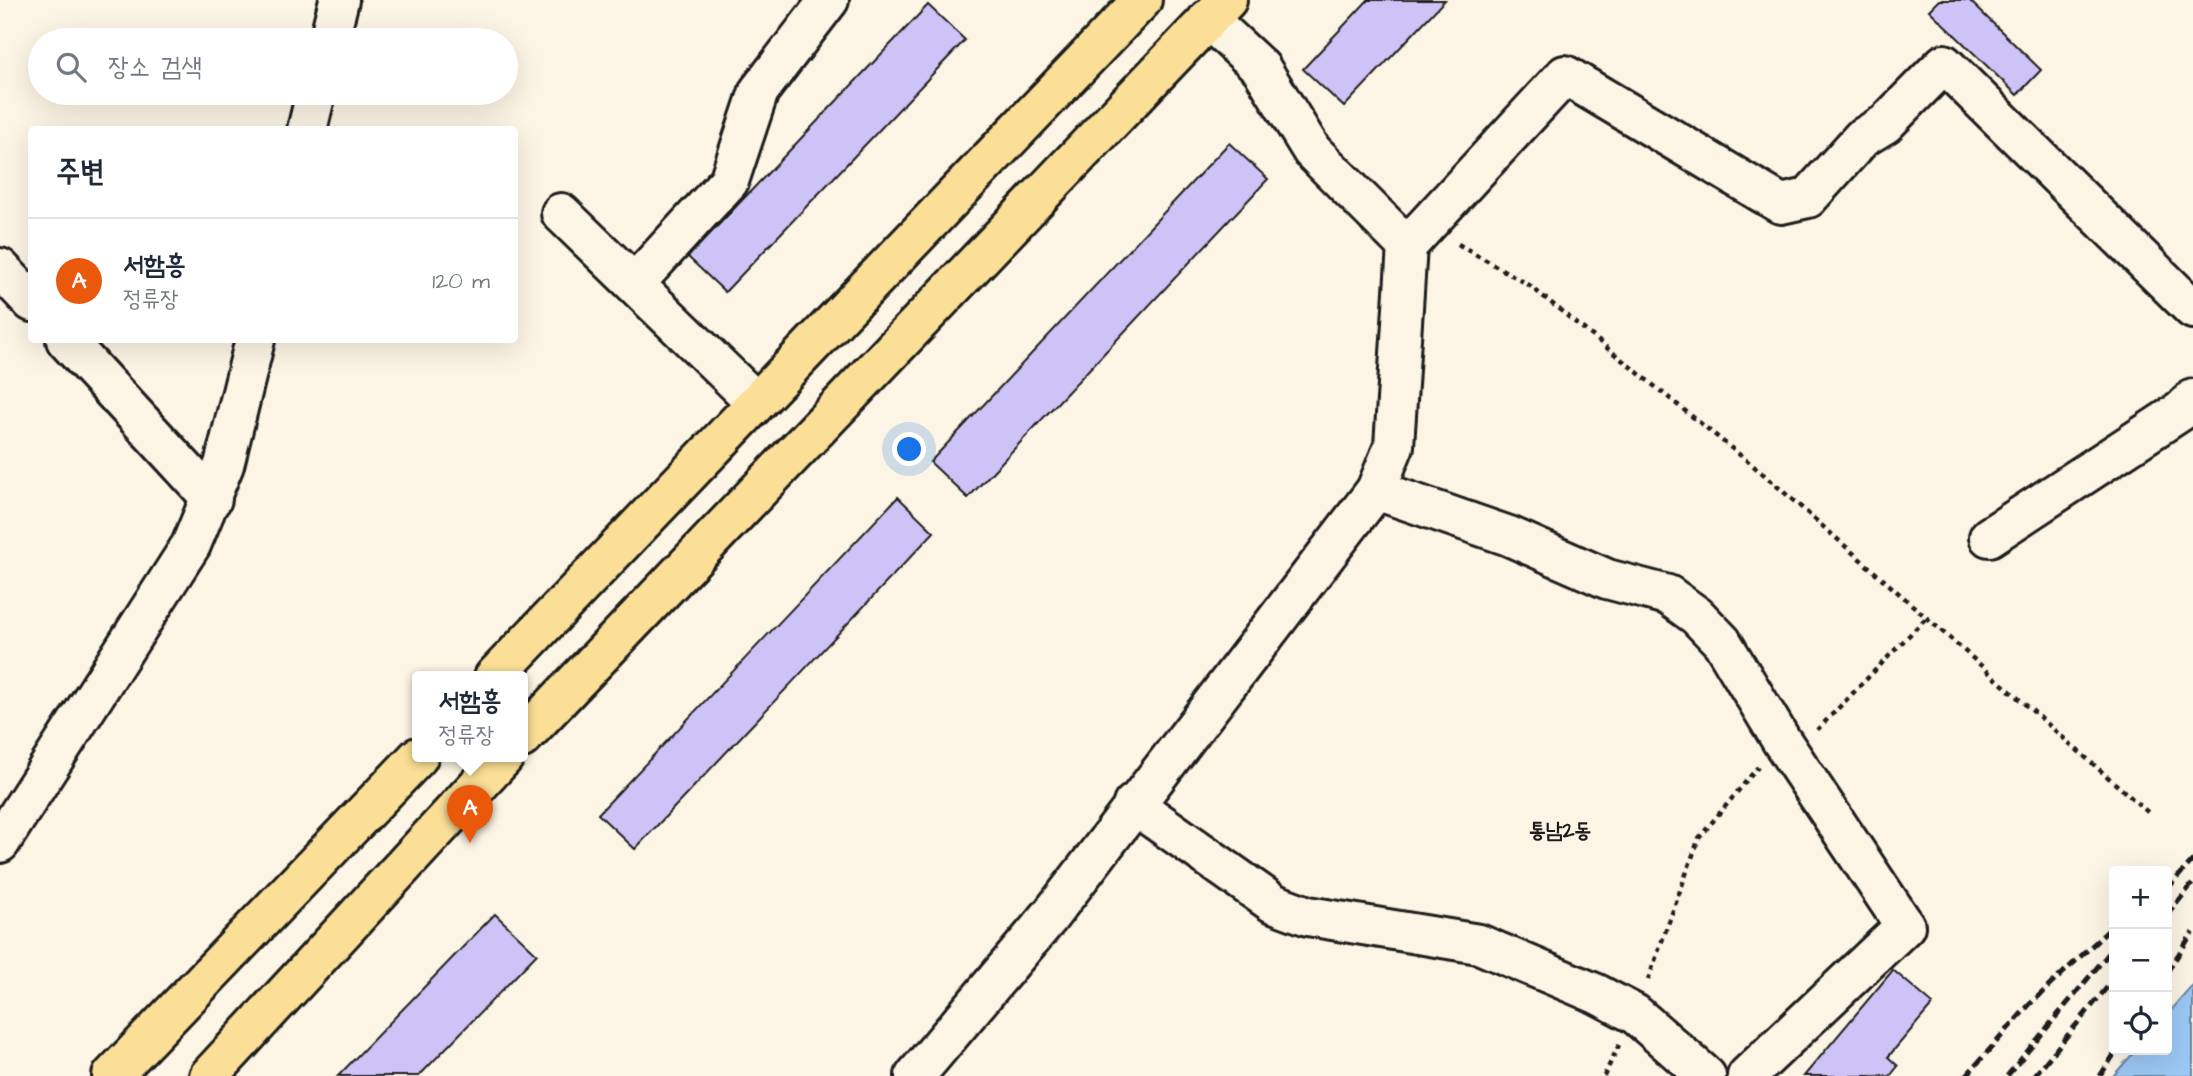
<!DOCTYPE html>
<html lang="ko">
<meta charset="utf-8">
<style>
body{margin:0;font-family:"Architects Daughter","Poor Story",sans-serif;background:#f6f6f7;color:#1f2937}
.controls{position:absolute;right:21px;bottom:21px;display:grid;overflow:hidden;border-radius:7px;box-shadow:0 7px 28px #0002}
.controls button{width:63px;height:63px;display:grid;place-items:center;padding:0;border:0;border-bottom:2px solid #e0e1e3;background:#fff;color:#1f2937;font:35px sans-serif}
.you{position:absolute;left:910px;top:450px;width:24px;height:24px;margin:-18px;border:5px solid #fff;border-radius:50%;background:#1a73e8;box-shadow:0 0 0 10px #1a73e833}
.badge{display:grid;place-items:center;width:46px;height:46px;border-radius:50%;background:#ea580c;color:#fff;font-size:23px;font-weight:700}
.pin{position:absolute;translate:-50% -58px;filter:drop-shadow(0 2px 4px #0008)}
.pin::after{content:'';position:absolute;top:37px;width:24px;height:21px;background:inherit;clip-path:polygon(0 0,100% 0,50% 100%)}
.popup{position:absolute;left:412px;top:671px;width:116px;height:91px;box-sizing:border-box;display:grid;place-content:center;border-radius:7px;background:#fff;filter:drop-shadow(0 2px 5px #0005);font-size:23px;white-space:nowrap;color:#747a83}
.popup b{font-size:26px;color:#1f2937}
.popup::after{content:'';position:absolute;left:50%;top:100%;margin-left:-14px;border:14px solid transparent;border-top-color:#fff}
.list{margin:0;padding:0;list-style:none}
h2{display:flex;justify-content:space-between;align-items:center;height:91px;margin:0;padding:0 28px;font-size:30px}
h2 small{font-size:23px;font-weight:400;color:#747a83}
.list li{display:grid;grid-template-columns:46px 1fr auto;gap:21px;align-items:center;box-sizing:border-box;height:126px;padding:0 28px;border-top:2px solid #e0e1e3}
.list b{display:block;font-size:26px;white-space:nowrap}
.list p{margin:0;font-size:23px;white-space:nowrap;color:#747a83}
.list em{font-size:23px;font-style:normal;color:#747a83}
.icon{flex:none;width:38px;height:38px;fill:none;stroke:currentColor;stroke-width:2;stroke-linecap:round;stroke-linejoin:round}
.map{position:relative;flex:none;width:2193px;height:1076px;overflow:hidden}
.search{position:absolute;background:#fff;box-shadow:0 7px 28px #0002;left:28px;top:28px;width:490px;height:77px;display:flex;align-items:center;gap:18px;box-sizing:border-box;padding:0 24px;border-radius:38px;color:#747a83;font-size:26px}
.panel{position:absolute;background:#fff;box-shadow:0 7px 28px #0002;left:28px;top:126px;width:490px;height:217px;border-radius:7px}
.map>svg:first-child{display:block}
.water{fill:#9bc8f5;stroke:#68839e;stroke-width:2}
.building{fill:#cdc3f6;stroke:#1c1c1c;stroke-width:2}
.lines{fill:none;stroke-linecap:round;stroke-linejoin:round}
.minor-casing{stroke:#1c1c1c;stroke-width:44}
.major-casing{stroke:#1c1c1c;stroke-width:44}
.path{stroke:#1c1c1c;stroke-width:4.5;stroke-dasharray:5 5;stroke-linecap:butt}
.minor{stroke:#fcf5e5;stroke-width:38}
.major{stroke:#fbdf96;stroke-width:38}
.rail{stroke:#1c1c1c;stroke-width:5;stroke-dasharray:10 5;stroke-linecap:butt}
.labels{text-anchor:middle;stroke-width:7;stroke-linejoin:round;paint-order:stroke}
.neighbourhood-label{font-size:21px;font-weight:bold;fill:#1c1c1c;stroke:#fcf5e5}
</style>
<div class="map">
<svg width="2193" height="1076" viewBox="0 0 2193 1076">
<rect width="100%" height="100%" fill="#fcf5e5"/>
<filter id="ink" filterUnits="userSpaceOnUse"><feTurbulence type="fractalNoise" baseFrequency=".0143" numOctaves="2"/><feDisplacementMap in="SourceGraphic" scale="14" xChannelSelector="R" yChannelSelector="G"/><feConvolveMatrix kernelMatrix="1 2 1 2 8 2 1 2 1" color-interpolation-filters="sRGB"/></filter>
<g filter="url(#ink)">
<path class="water" d="M2193 985V1076H2113L2136 1050H2167V1015Z"/>
<g class="building">
<path d="M1368 0H1445L1344 107 1303 69Z"/>
<path d="M1939 0H1969L2041 70 2017 95 1929 10Z"/>
<path d="M928 5 965 40 725 292 688 257Z"/>
<path d="M1229 143 1268 179 968 498 930 462Z"/>
<path d="M898 497 934 532 635 849 598 814Z"/>
<path d="M495 914 537 954 419 1076H338Z"/>
<path d="M1893 970 1933 1004 1888 1057 1898 1066 1890 1076H1804Z"/>
</g>
<g class="lines">
<g class="minor-casing">
<g id="minor">
<path d="M1208 19 1261 68 1312 151 1407 246"/>
<path d="M329 40 339 0"/>
<path d="M307 130 316 93"/>
<path d="M561 213 756 402"/>
<path d="M0 268 32 302"/>
<path d="M635 283 729 181 759 91 829 0"/>
<path d="M66 340 212 499"/>
<path d="M1376 490 1509 536 1607 579 1668 595 1697 616 1722 642 1781 740 1905 926 1747 1076"/>
<path d="M1989 537 2181 411 2193 399"/>
<path d="M1133 804 1273 903 1308 916 1479 944 1597 994 1635 1014 1706 1076"/>
<path d="M0 843 191 545 224 465 255 340"/>
<path d="M915 1076 1050 916 1376 490 1394 446 1407 246 1565 75 1781 204 1808 198 1862 138 1885 124 1944 64 2193 309"/>
</g>
</g>
<g class="major-casing">
<g id="major">
<path d="M494 677 1142 0"/>
<path d="M522 738 1227 0"/>
<path d="M112 1076 418 757"/>
<path d="M209 1076 504 757"/>
</g>
</g>
<g class="path">
<path d="M1458 244 1529 285 1761 472 2151 815"/>
<path d="M1817 730 1926 618"/>
<path d="M1648 980 1699 838 1758 767"/>
<path d="M1604 1076 1619 1045"/>
</g>
<use href="#minor" class="minor"/>
<use href="#major" class="major"/>
<g class="rail">
<path d="M2167 889 2193 860"/>
<path d="M2167 915 2193 883"/>
<path d="M2167 972 2193 932"/>
<path d="M1966 1076 2030 1004 2114 925"/>
<path d="M2007 1076 2114 947"/>
<path d="M2034 1076 2114 979"/>
<path d="M2100 1076 2117 1050"/>
</g>
</g>
</g>
<g class="labels">
<g class="neighbourhood-label">
<text x="1560" y="837">통남2동</text>
</g>
</g>
</svg>
<div class="controls">
<button>+</button>
<button>−</button>
<button><svg class="icon" aria-label="locate" viewBox="0 0 24 24"><circle cx="12" cy="12" r="6"/><path d="M12 2v4M12 18v4M2 12h4M18 12h4"/></svg></button>
</div>
<div class="you"></div>
<div class="pin badge" style="left:470px;top:843px">A</div>
<div class="popup"><b>서함흥</b>정류장</div>
<div class="search"><svg class="icon" aria-label="search" viewBox="0 0 24 24"><circle cx="10" cy="10" r="6"/><path d="M15 15l6 6"/></svg>장소 검색</div>
<section class="panel">
<h2>주변<small></small></h2>
<ul class="list">
<li><span class="badge">A</span><div><b>서함흥</b><p>정류장</p></div><em>120 m</em></li>
</ul>
</section>
</div>
